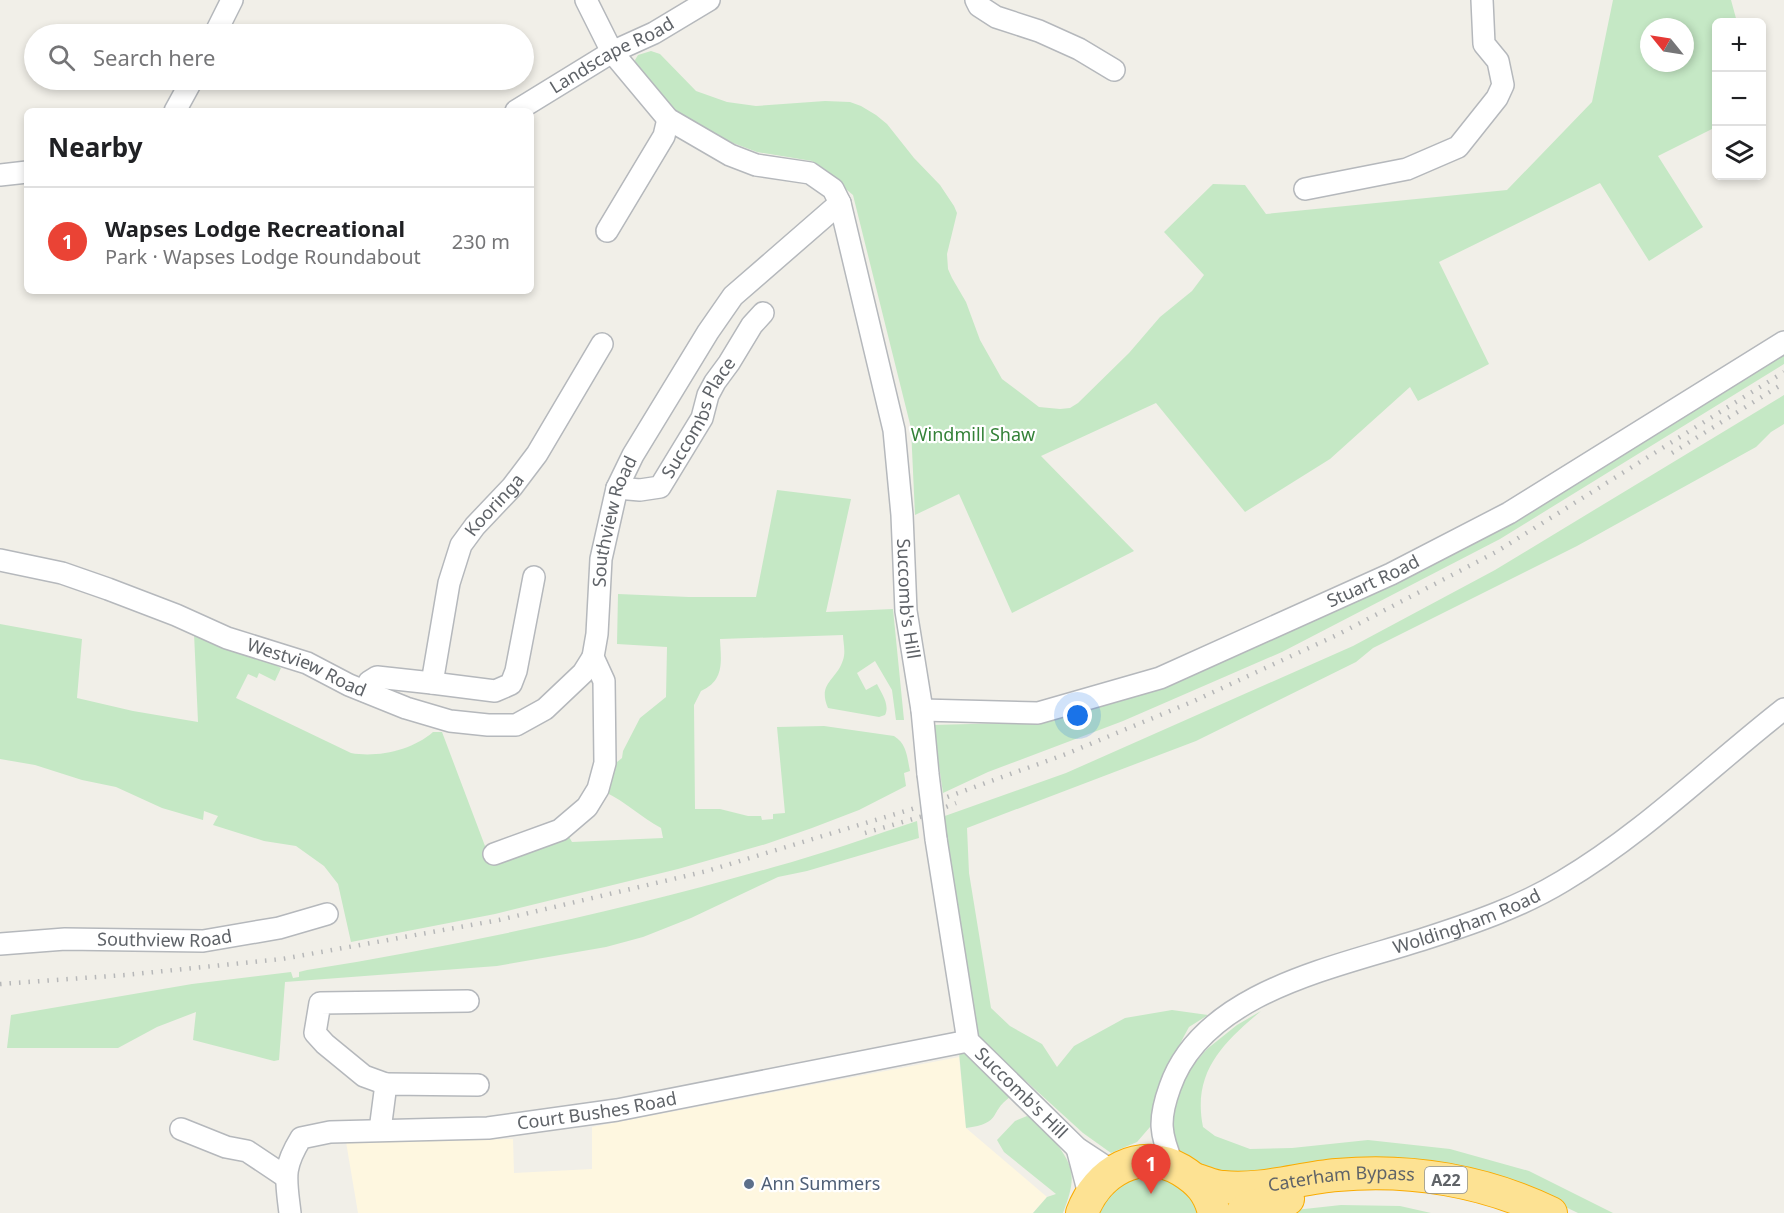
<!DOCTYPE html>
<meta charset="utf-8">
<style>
body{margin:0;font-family:"Noto Sans",sans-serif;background:#f6f6f6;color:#202124}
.controls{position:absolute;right:18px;top:18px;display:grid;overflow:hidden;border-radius:9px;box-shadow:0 3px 9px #0003}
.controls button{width:54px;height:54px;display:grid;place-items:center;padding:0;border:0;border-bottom:2px solid #e0e0e0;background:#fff;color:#202124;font:30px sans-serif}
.compass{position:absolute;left:1640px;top:18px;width:54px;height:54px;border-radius:50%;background:#fff;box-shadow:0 3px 9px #0003;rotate:300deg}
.you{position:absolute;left:1078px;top:716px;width:21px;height:21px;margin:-15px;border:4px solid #fff;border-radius:50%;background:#1a73e8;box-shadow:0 0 0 9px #1a73e833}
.badge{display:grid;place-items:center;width:39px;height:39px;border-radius:50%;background:#ea4335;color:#fff;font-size:20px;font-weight:700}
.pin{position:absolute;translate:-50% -50px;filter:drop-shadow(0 2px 3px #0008)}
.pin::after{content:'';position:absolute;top:32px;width:21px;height:18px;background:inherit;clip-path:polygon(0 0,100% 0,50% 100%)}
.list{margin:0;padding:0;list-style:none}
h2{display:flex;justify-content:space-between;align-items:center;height:78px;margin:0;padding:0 24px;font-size:26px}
h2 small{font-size:20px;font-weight:400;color:#757577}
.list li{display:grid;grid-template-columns:39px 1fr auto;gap:18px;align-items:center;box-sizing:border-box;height:108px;padding:0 24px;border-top:2px solid #e0e0e0}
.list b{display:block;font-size:22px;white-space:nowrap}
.list p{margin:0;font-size:20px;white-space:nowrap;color:#757577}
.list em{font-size:20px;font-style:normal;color:#757577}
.icon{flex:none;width:33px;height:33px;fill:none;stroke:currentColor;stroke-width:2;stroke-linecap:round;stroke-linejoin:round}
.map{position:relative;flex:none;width:1784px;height:1213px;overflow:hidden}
.search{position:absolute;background:#fff;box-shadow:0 3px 9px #0003;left:24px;top:24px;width:510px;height:66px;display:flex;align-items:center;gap:15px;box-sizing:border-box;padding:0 21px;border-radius:33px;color:#757577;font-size:22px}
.panel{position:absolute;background:#fff;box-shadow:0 3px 9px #0003;left:24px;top:108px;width:510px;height:186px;border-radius:9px}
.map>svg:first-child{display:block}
.commercial{fill:#fef7e0}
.green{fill:#c5e8c5;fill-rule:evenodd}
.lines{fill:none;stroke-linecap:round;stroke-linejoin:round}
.minor-casing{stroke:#b5b8bc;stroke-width:24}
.highway-casing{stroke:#f9ab00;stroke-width:34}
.minor{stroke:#fff;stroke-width:21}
.highway{stroke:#fde293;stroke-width:32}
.rail{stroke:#b6b7b8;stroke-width:4.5;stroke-dasharray:1.5 8;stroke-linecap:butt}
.minor-bridge-casing{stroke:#b5b8bc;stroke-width:24;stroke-linecap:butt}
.minor-bridge{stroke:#fff;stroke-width:21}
.service-dot{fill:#5c6f8a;stroke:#fff;stroke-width:2}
.labels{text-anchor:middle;stroke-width:4.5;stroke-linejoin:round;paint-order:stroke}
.shield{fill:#fff;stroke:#8f9295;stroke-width:1.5}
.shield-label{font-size:16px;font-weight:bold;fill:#5f6368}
.street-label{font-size:18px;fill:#5f6368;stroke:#fff}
.park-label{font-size:18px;fill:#348238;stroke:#fff}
.service-label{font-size:18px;fill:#4e5e75;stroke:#fff;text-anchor:start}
</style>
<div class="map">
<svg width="1784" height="1213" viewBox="0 0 1784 1213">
<rect width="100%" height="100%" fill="#f1efe8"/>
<path class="commercial" d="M959 1057 966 1128 1047 1197 1033 1213H358L346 1142 513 1139 514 1173 592 1169V1127Z"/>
<g class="green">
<path d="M1613 0H1731L1737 22H1716V127L1658 156 1703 227 1649 261 1600 183 1439 262 1489 364 1418 401 1410 387 1330 459 1245 512 1156 403 1041 456 1134 551 1012 613 959 494 915 515 911 428 853 195 812 161 757 152 733 143 673 112 636 66 635 60 638 55 651 51 660 54 696 91 727 102 756 106 825 101 850 102 861 106 876 115 887 124 914 158 940 185 954 206 957 213 947 254 948 269 952 278 966 302 980 340 1002 379 1039 407 1060 409 1070 408 1078 403 1129 353 1160 317 1192 291 1204 275 1164 232 1213 184 1245 185 1266 214 1507 190 1592 102ZM1649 27H1685V63H1649Z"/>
<path d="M1784 350V364L1500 539 1282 652 1123 721 988 772 943 793 933 725 1043 722 1420 571Z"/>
<path d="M1784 395V424L1771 432 1756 447 1577 546 1373 648 1356 662 1196 741 967 828 969 873 991 1008 1010 1026 1042 1044 1057 1067 1074 1046 1125 1018 1172 1010 1208 1015 1189 1027 1183 1038 1159 1089 1150 1127 1137 1142 1111 1153 1083 1133 1027 1082 975 1038 942 817 1066 773 1353 646 1495 570Z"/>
<path d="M777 490 851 499 826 612 893 609 904 720H896L892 690 875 661 857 673 866 690 877 684C882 694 890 705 885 715L879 717 828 708C817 683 837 680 843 660 846 652 843 642 843 635L720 639C721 661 725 680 701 691L694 705 695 809H720L748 816H761L762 820 773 819V814L785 813 777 727 824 726 894 736C907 744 907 757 910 771L904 773 906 786 859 810 812 828 766 844 678 869 495 914 351 942 338 884 324 866 296 846 264 841 213 825 218 816 204 811 203 820 162 808 116 787 82 780 35 765 0 759V624L82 639 77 698 133 711 198 722 194 633 268 661 281 668 275 681 259 673 257 678 248 674 236 698 351 753C377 758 413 750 433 732H442L485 846 560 821 572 842 663 838 661 828C641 817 626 802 605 792L612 766 622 758 623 751 640 718 666 697 667 647 617 644 618 594 689 597H756Z"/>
<path d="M917 821 919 838 807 871 778 877 691 918 643 937 606 947 497 966 285 982 279 1060 274 1061 193 1040 196 1012 157 1027 118 1048H7L11 1015 192 984 291 972 293 978 299 977V972L307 970C464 945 620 911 774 867 822 854 869 837 917 821Z"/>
<path d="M1261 1011C1223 1043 1192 1072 1203 1127L1215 1136 1250 1149 1292 1148 1368 1140 1450 1149 1529 1171 1613 1213H1578L1528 1189 1244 1174 1221 1175 1184 1159 1174 1145 1173 1121 1180 1087 1187 1072 1207 1049 1237 1025Z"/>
<path d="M968 1051 1010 1097C988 1113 1003 1123 966 1128L959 1052Z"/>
<path d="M1027 1116C1038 1119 1043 1128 1051 1137 1075 1166 1077 1177 1063 1213H1033L1047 1197 1056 1194 1004 1152 997 1140 1015 1121Z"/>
<path d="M1133 1173 1183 1177 1205 1213H1096L1101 1198Z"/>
<path d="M1341 1205 1400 1206 1431 1213H1267Z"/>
</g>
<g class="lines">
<g class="minor-casing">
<g id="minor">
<path id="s1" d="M586 0 612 52 668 119 730 155 756 165 810 173 833 189 840 203 894 430 902 515 906 611 922 710 928 774"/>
<path d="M976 0 979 6 996 17 1039 31 1079 49 1114 70"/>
<path d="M215 34 232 0"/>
<path d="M175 111 192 80"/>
<path id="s2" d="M516 111 612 52 654 33 709 0"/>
<path d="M0 175 27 172"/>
<path d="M1305 189 1407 169 1458 147 1497 98 1503 85 1498 61 1484 44 1482 0"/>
<path d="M607 231 664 136 668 119"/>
<path id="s3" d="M617 488 640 490 660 487 702 418 708 395 715 382 729 363 752 325 763 313"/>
<path id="s4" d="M0 560 62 573 108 589 176 615 227 638 307 663 349 685 406 708 450 721 488 725H516L545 709 583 673 593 657"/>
<path d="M432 683 495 691 511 684 516 671 534 577"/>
<path id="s5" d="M365 691 369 682 377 677 432 683 449 583 461 545 475 526 512 487 537 454 602 344"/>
<path id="s6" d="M922 710 1038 713 1160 678 1391 574 1509 513 1784 342"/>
<path id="s7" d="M936 839 968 1041 1077 1148 1112 1171"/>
<path id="s8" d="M494 854 560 830 587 807 598 789 605 763 604 681 593 657 597 634 601 559 617 488 633 455 708 332 733 296 840 203"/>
<path id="s9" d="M0 944 65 939 203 941 279 928 327 914"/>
<path d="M386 1084 364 1076 325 1044 315 1033 320 1003 468 1001"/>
<path d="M181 1129 226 1147 247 1151 286 1177"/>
<path d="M380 1130 386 1084 478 1085"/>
<path d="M1077 1148 1089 1194"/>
<path id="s10" d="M1173 1165C1160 1134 1158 1120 1170 1087 1204 989 1343 966 1430 937 1476 922 1522 906 1563 881 1644 833 1711 766 1784 709"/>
<path id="s11" d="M290 1213C286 1178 282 1169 301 1138L330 1132 488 1128 617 1110 968 1041"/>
</g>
</g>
<g class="highway-casing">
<g id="highway">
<path id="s12" d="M1197 1180C1205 1182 1214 1187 1223 1187 1261 1191 1300 1178 1337 1175 1410 1168 1485 1181 1551 1213"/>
<path d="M1082 1213C1097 1172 1140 1146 1181 1170 1199 1181 1209 1192 1214 1213"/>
<path d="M1242 1213 1252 1206 1288 1199"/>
</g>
</g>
<use href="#minor" class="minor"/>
<use href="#highway" class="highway"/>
<g class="rail">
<path d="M1672 453 1784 383"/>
<path d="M865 833 923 816 956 803"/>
<path d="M0 984 125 975 282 959 499 920 707 871 922 806 1066 754 1194 701 1339 634 1496 552 1784 372"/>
</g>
<g class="minor-bridge-casing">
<path id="minor-bridge" d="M928 774 936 839"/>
</g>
<use href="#minor-bridge" class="minor-bridge"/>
</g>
<circle class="service-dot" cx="749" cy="1184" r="6"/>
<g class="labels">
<rect class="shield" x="1425" y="1167" width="42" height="26" rx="4.5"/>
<g class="shield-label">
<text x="1446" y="1186">A22</text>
</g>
<g class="street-label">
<text dy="6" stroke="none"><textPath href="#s2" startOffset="111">Landscape Road</textPath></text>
<text dy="6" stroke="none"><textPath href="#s3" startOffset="123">Succombs Place</textPath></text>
<text dy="6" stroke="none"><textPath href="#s5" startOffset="268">Kooringa</textPath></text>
<text dy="6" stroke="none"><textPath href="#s8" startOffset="400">Southview Road</textPath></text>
<text dy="6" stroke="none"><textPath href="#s6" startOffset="477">Stuart Road</textPath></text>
<text dy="6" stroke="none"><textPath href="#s1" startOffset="746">Succomb's Hill</textPath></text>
<text dy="6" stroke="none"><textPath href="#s4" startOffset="326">Westview Road</textPath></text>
<text dy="6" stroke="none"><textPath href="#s10" startOffset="432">Woldingham Road</textPath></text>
<text dy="6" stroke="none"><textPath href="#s9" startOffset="165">Southview Road</textPath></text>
<text dy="6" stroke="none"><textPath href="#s7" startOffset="279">Succomb's Hill</textPath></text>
<text dy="6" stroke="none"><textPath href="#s11" startOffset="376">Court Bushes Road</textPath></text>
<text dy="6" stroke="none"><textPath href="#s12" startOffset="146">Caterham Bypass</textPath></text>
</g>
<g class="park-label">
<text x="973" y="441">Windmill Shaw</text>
</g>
<g class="service-label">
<text x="761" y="1190">Ann Summers</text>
</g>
</g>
</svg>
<div class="controls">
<button>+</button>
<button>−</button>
<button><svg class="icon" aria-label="layers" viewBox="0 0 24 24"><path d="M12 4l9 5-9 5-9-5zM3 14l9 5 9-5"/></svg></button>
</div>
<svg class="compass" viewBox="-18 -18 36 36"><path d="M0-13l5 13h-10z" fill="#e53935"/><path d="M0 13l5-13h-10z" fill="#757577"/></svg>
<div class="you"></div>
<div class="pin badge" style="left:1151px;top:1194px">1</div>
<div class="search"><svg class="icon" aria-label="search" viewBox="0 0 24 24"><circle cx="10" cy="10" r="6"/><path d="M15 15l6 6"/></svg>Search here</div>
<section class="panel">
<h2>Nearby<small></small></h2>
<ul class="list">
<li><span class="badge">1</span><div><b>Wapses Lodge Recreational</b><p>Park · Wapses Lodge Roundabout</p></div><em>230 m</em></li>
</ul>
</section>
</div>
